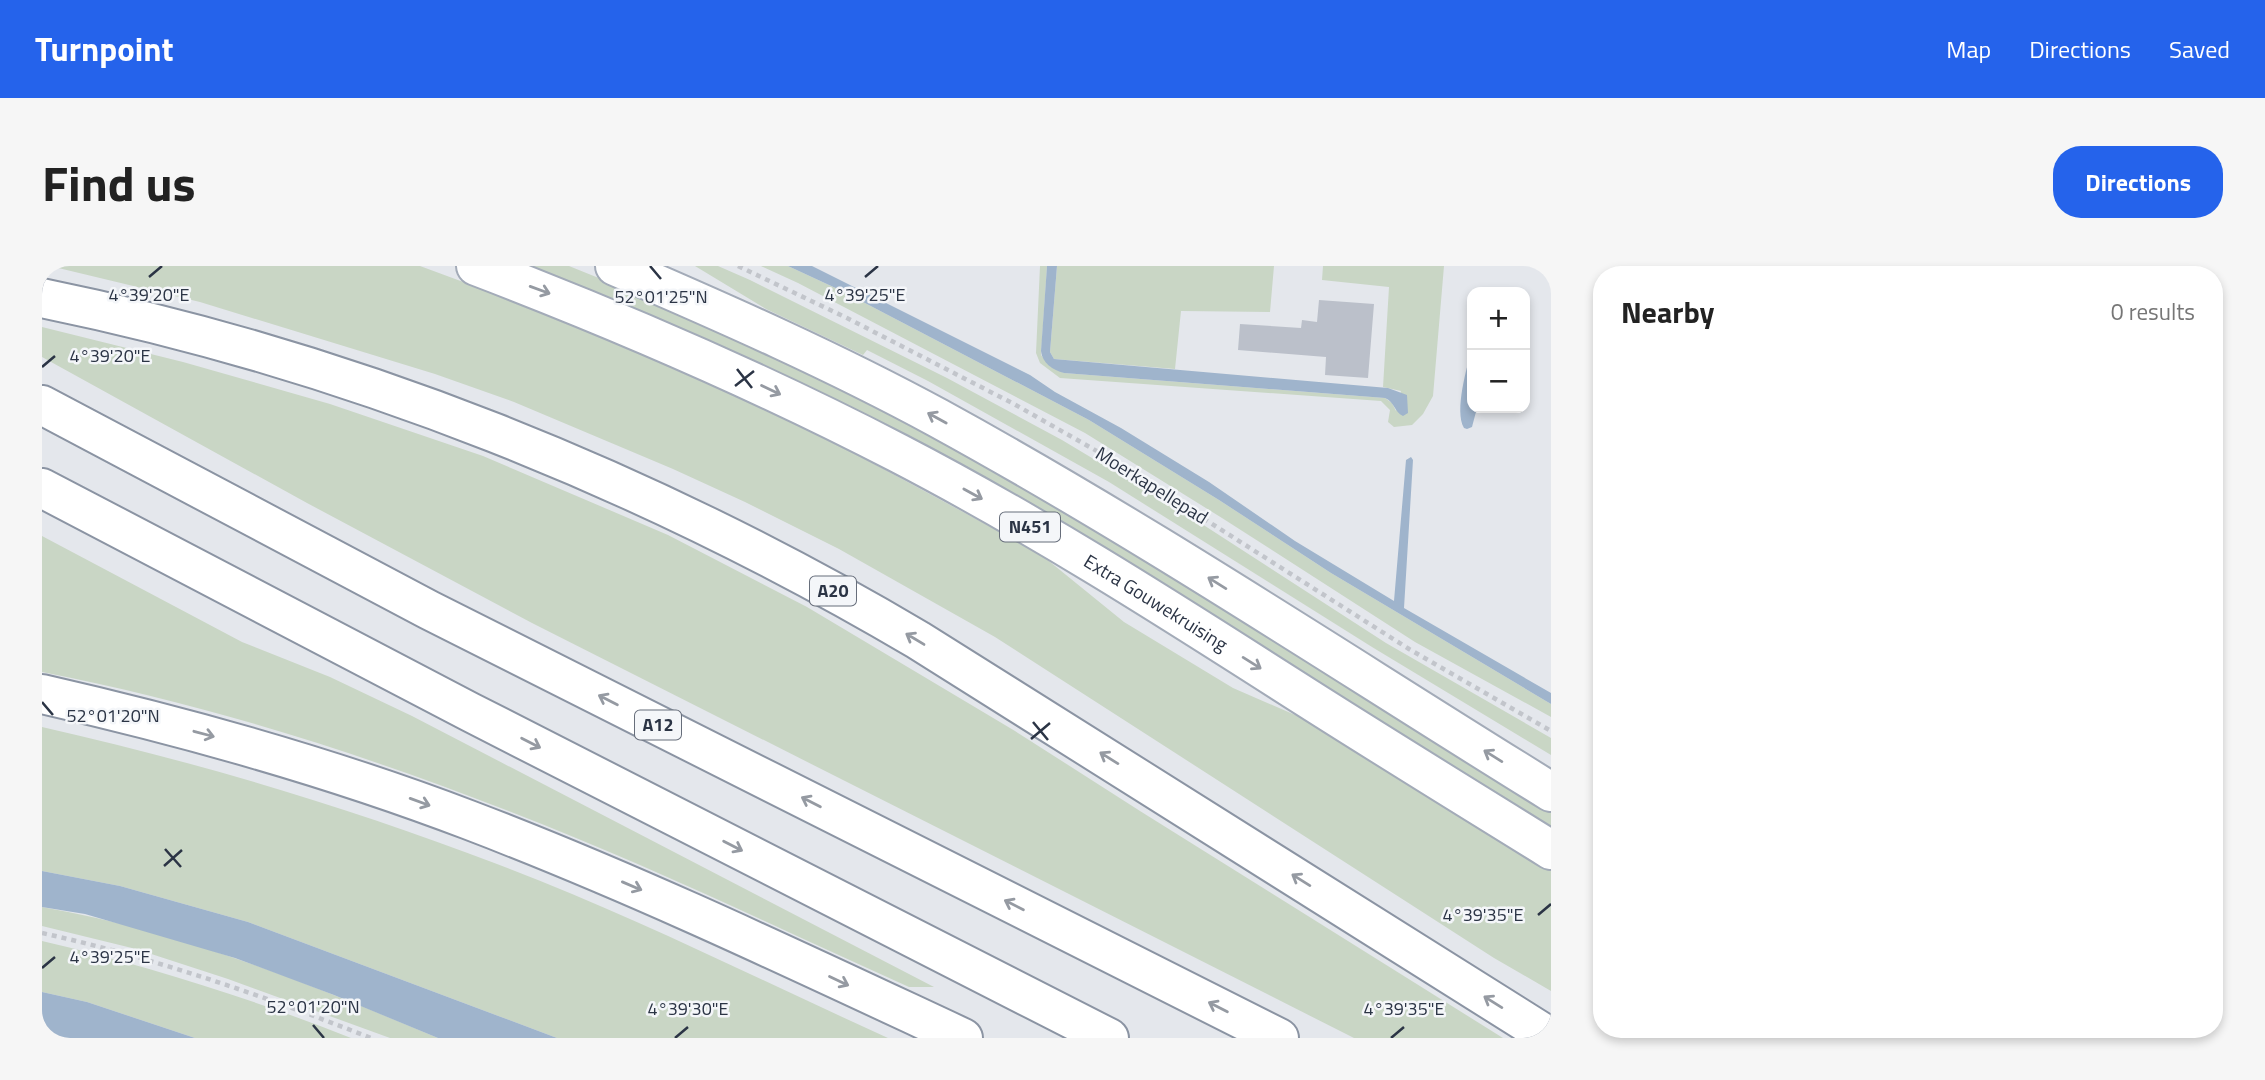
<!DOCTYPE html>
<meta charset="utf-8">
<style>
body{margin:0;font-family:"Titillium Web",sans-serif;background:#f6f6f6;color:#222}
.controls{position:absolute;right:21px;top:21px;display:grid;overflow:hidden;border-radius:14px;box-shadow:0 4px 10px #0003}
.controls button{width:63px;height:63px;display:grid;place-items:center;padding:0;border:0;border-bottom:2px solid #e0e0e0;background:#fff;color:#222;font:35px sans-serif}
.list{margin:0;padding:0;list-style:none}
h2{display:flex;justify-content:space-between;align-items:center;height:91px;margin:0;padding:0 28px;font-size:30px}
h2 small{font-size:23px;font-weight:400;color:#767676}
.map{position:relative;flex:none;width:1509px;height:772px;overflow:hidden;border-radius:28px}
header{display:flex;align-items:center;gap:42px;box-sizing:border-box;height:98px;padding:0 35px;background:#2563eb;color:#fff}
header strong{font-size:33px}
nav{display:flex;gap:38px;margin-inline-start:auto;font-size:24px}
.intro{display:flex;align-items:center;justify-content:space-between;box-sizing:border-box;height:168px;padding:0 42px}
h1{margin:0;font-size:49px}
.button{padding:18px 32px;border-radius:28px;background:#2563eb;color:#fff;font-size:24px;font-weight:700}
main{display:flex;gap:42px;padding:0 42px}
aside{flex:1;background:#fff;border-radius:28px;box-shadow:0 4px 10px #0003}
.map>svg:first-child{display:block}
.green{fill:#c9d6c5}
.water{fill:#9fb4cc}
.building{fill:#bbc0ca}
.lines{fill:none;stroke-linecap:round;stroke-linejoin:round}
.primary-casing{stroke:#a3abb8;stroke-width:42}
.highway-casing{stroke:#8b94a3;stroke-width:42}
.path{stroke:#c2c5cb;stroke-width:4.5;stroke-dasharray:5 5;stroke-linecap:butt}
.primary{stroke:#fff;stroke-width:38}
.highway{stroke:#fff;stroke-width:38}
.oneway{stroke:#959aa2}
.ticks{fill:none;stroke:#2b3445;stroke-width:2.5}
.labels{text-anchor:middle;stroke-width:5;stroke-linejoin:round;paint-order:stroke}
.shield{fill:#f4f6f9;stroke:#676e7b;stroke-width:2}
.shield-label{font-size:18px;font-weight:bold;fill:#2b3445}
.street-label{font-size:19px;fill:#2b3445;stroke:#f4f6f9}
.ticks-label{font-size:18px;text-anchor:middle;fill:#2b3445;stroke:#f4f6f9;stroke-width:5;stroke-linejoin:round;paint-order:stroke}
</style>
<header>
<strong>Turnpoint</strong>
<nav><a>Map</a><a>Directions</a><a>Saved</a></nav>
</header>
<div class="intro"><h1>Find us</h1><a class="button">Directions</a></div>
<main>
<div class="map">
<svg width="1509" height="772" viewBox="0 0 1509 772">
<rect width="100%" height="100%" fill="#e4e7ec"/>
<g class="green">
<path d="M8 0H378L560 67 775 167 997 287 1082 356 1191 422 1276 459 1509 603V725L1452 692 953 371 797 283 703 236 631 203 472 136 393 108 158 36Z"/>
<path d="M485 0H527L621 38 735 90 851 148 981 219 1509 544V560L1270 413 843 160 727 102 612 51Z"/>
<path d="M653 0H676L708 14 905 112 1020 174 1160 258 1344 377 1509 472V489L1330 381 1067 216 886 115 825 84 821 89 724 43Z"/>
<path d="M719 0H746L800 25 1047 154 1177 234 1289 307 1509 438V451L1373 376 1180 252 1043 167 756 17Z"/>
<path d="M998 0H1005L999 89 1008 100 1022 107 1343 132 1350 137 1354 145 1359 125 1341 121 1347 21 1280 14 1281 0H1402L1391 130 1381 148 1370 159 1352 161 1346 156 1348 144 1339 135 1018 112 998 97 994 87Z"/>
<path d="M1015 0H1232L1228 46 1139 45 1133 103 1012 93 1008 86Z"/>
<path d="M0 61 141 96 288 138 441 190 626 269 765 341 973 465 1098 545 1461 772H1312L490 357 265 237 0 91Z"/>
<path d="M0 270 200 376 288 411 370 450 892 721H867C777 681 688 638 598 599 405 516 206 446 0 406Z"/>
<path d="M0 461C155 496 306 541 455 598 588 648 716 713 846 772H515L206 656 78 620 0 605Z"/>
<path d="M0 641C138 665 268 718 396 772H348L186 713 94 683 0 660Z"/>
<path d="M0 675C106 700 208 732 309 772H153L45 736 0 726Z"/>
</g>
<g class="water">
<path d="M746 0H770L988 109 1013 126 1079 162 1167 216 1253 275 1352 335 1364 194 1369 191 1371 194 1362 342 1509 427V438L1289 307 1177 234 1047 154 800 25Z"/>
<path d="M1005 0H1015L1008 86 1012 93 1346 122 1365 129 1366 147 1361 150C1352 146 1353 136 1343 132L1022 107C1011 104 1000 97 999 85Z"/>
<path d="M1430 82V142H1435L1430 161 1425 163 1422 162C1412 145 1425 101 1430 82Z"/>
<path d="M0 605 78 620 206 656 515 772H396L292 729 193 692 43 648 0 641Z"/>
<path d="M0 726 45 736 153 772H0Z"/>
</g>
<path class="building" d="M1277 34 1332 38 1326 112 1283 109 1284 91 1196 84 1198 58 1259 62 1260 54 1275 56Z"/>
<g class="lines">
<g class="primary-casing">
<g id="primary">
<path id="s1" d="M434 0C578 55 719 116 856 187 991 257 1120 339 1248 421 1334 476 1422 530 1509 584"/>
<path d="M573 0C682 47 791 95 896 152 1106 267 1305 400 1509 526"/>
</g>
</g>
<g class="highway-casing">
<g id="highway">
<path d="M0 32C309 95 605 214 876 374L1509 772"/>
<path d="M0 139 387 344 1237 772"/>
<path d="M0 222 428 446 1067 772"/>
<path d="M0 428C145 461 288 501 427 554 595 618 758 696 921 772"/>
</g>
</g>
<g class="path">
<path d="M696 0 805 52 972 138 1060 188 1367 383 1509 465"/>
<path d="M0 667C113 692 222 730 329 772"/>
</g>
<use href="#primary" class="primary"/>
<use href="#highway" class="highway"/>
</g>
<defs><path id="oneway-shaft" d="M-6 0H5M1.5-3L5.5 0L1.5 3" fill="none" stroke-width="1.6" stroke-linecap="round" stroke-linejoin="round" transform="scale(1.75)"/></defs>
<g class="oneway">
<use href="#oneway-shaft" transform="translate(498 24) rotate(20)"/>
<use href="#oneway-shaft" transform="translate(729 124) rotate(26)"/>
<use href="#oneway-shaft" transform="translate(895 152) rotate(-151)"/>
<use href="#oneway-shaft" transform="translate(931 228) rotate(29)"/>
<use href="#oneway-shaft" transform="translate(1175 317) rotate(-148)"/>
<use href="#oneway-shaft" transform="translate(873 373) rotate(-149)"/>
<use href="#oneway-shaft" transform="translate(1210 397) rotate(32)"/>
<use href="#oneway-shaft" transform="translate(566 434) rotate(-153)"/>
<use href="#oneway-shaft" transform="translate(162 468) rotate(15)"/>
<use href="#oneway-shaft" transform="translate(489 477) rotate(27)"/>
<use href="#oneway-shaft" transform="translate(1451 490) rotate(-148)"/>
<use href="#oneway-shaft" transform="translate(1067 492) rotate(-148)"/>
<use href="#oneway-shaft" transform="translate(378 536) rotate(20)"/>
<use href="#oneway-shaft" transform="translate(769 536) rotate(-153)"/>
<use href="#oneway-shaft" transform="translate(691 580) rotate(27)"/>
<use href="#oneway-shaft" transform="translate(1259 614) rotate(-148)"/>
<use href="#oneway-shaft" transform="translate(590 620) rotate(23)"/>
<use href="#oneway-shaft" transform="translate(972 639) rotate(-153)"/>
<use href="#oneway-shaft" transform="translate(797 715) rotate(25)"/>
<use href="#oneway-shaft" transform="translate(1451 736) rotate(-148)"/>
<use href="#oneway-shaft" transform="translate(1176 741) rotate(-153)"/>
</g>
<path class="ticks" d="M608 0 619 13M107 11 120 0M823 11 836 0M0 101 13 90M695 103 710 122M693 120 712 105M0 436 11 449M991 456 1006 474M989 473 1008 457M123 583 139 601M122 600 140 584M1496 649 1509 638M0 702 13 691M271 759 282 772M633 772 646 761M1349 772 1362 761"/>
<g class="labels">
<g class="shield">
<rect x="958" y="246.5" width="60" height="29" rx="5"/>
<rect x="768" y="310.5" width="46" height="29" rx="5"/>
<rect x="593" y="444.5" width="46" height="29" rx="5"/>
</g>
<g class="shield-label">
<text x="988" y="267">N451</text>
<text x="791" y="331">A20</text>
<text x="616" y="465">A12</text>
</g>
<g class="street-label">
<text transform="translate(1110 219) rotate(32)" y="7">Moerkapellepad</text>
<text dy="7" stroke="none"><textPath href="#s1" startOffset="760">Extra Gouwekruising</textPath></text>
</g>
</g>
<g class="ticks-label">
<text x="107" y="35">4°39'20"E</text>
<text x="823" y="35">4°39'25"E</text>
<text x="619" y="37">52°01'25"N</text>
<text x="68" y="96">4°39'20"E</text>
<text x="71" y="456">52°01'20"N</text>
<text x="1441" y="655">4°39'35"E</text>
<text x="68" y="697">4°39'25"E</text>
<text x="271" y="747">52°01'20"N</text>
<text x="646" y="749">4°39'30"E</text>
<text x="1362" y="749">4°39'35"E</text>
</g>
</svg>
<div class="controls">
<button>+</button>
<button>−</button>
</div>
</div>
<aside>
<h2>Nearby<small>0 results</small></h2>
<ul class="list">
</ul>
</aside>
</main>
